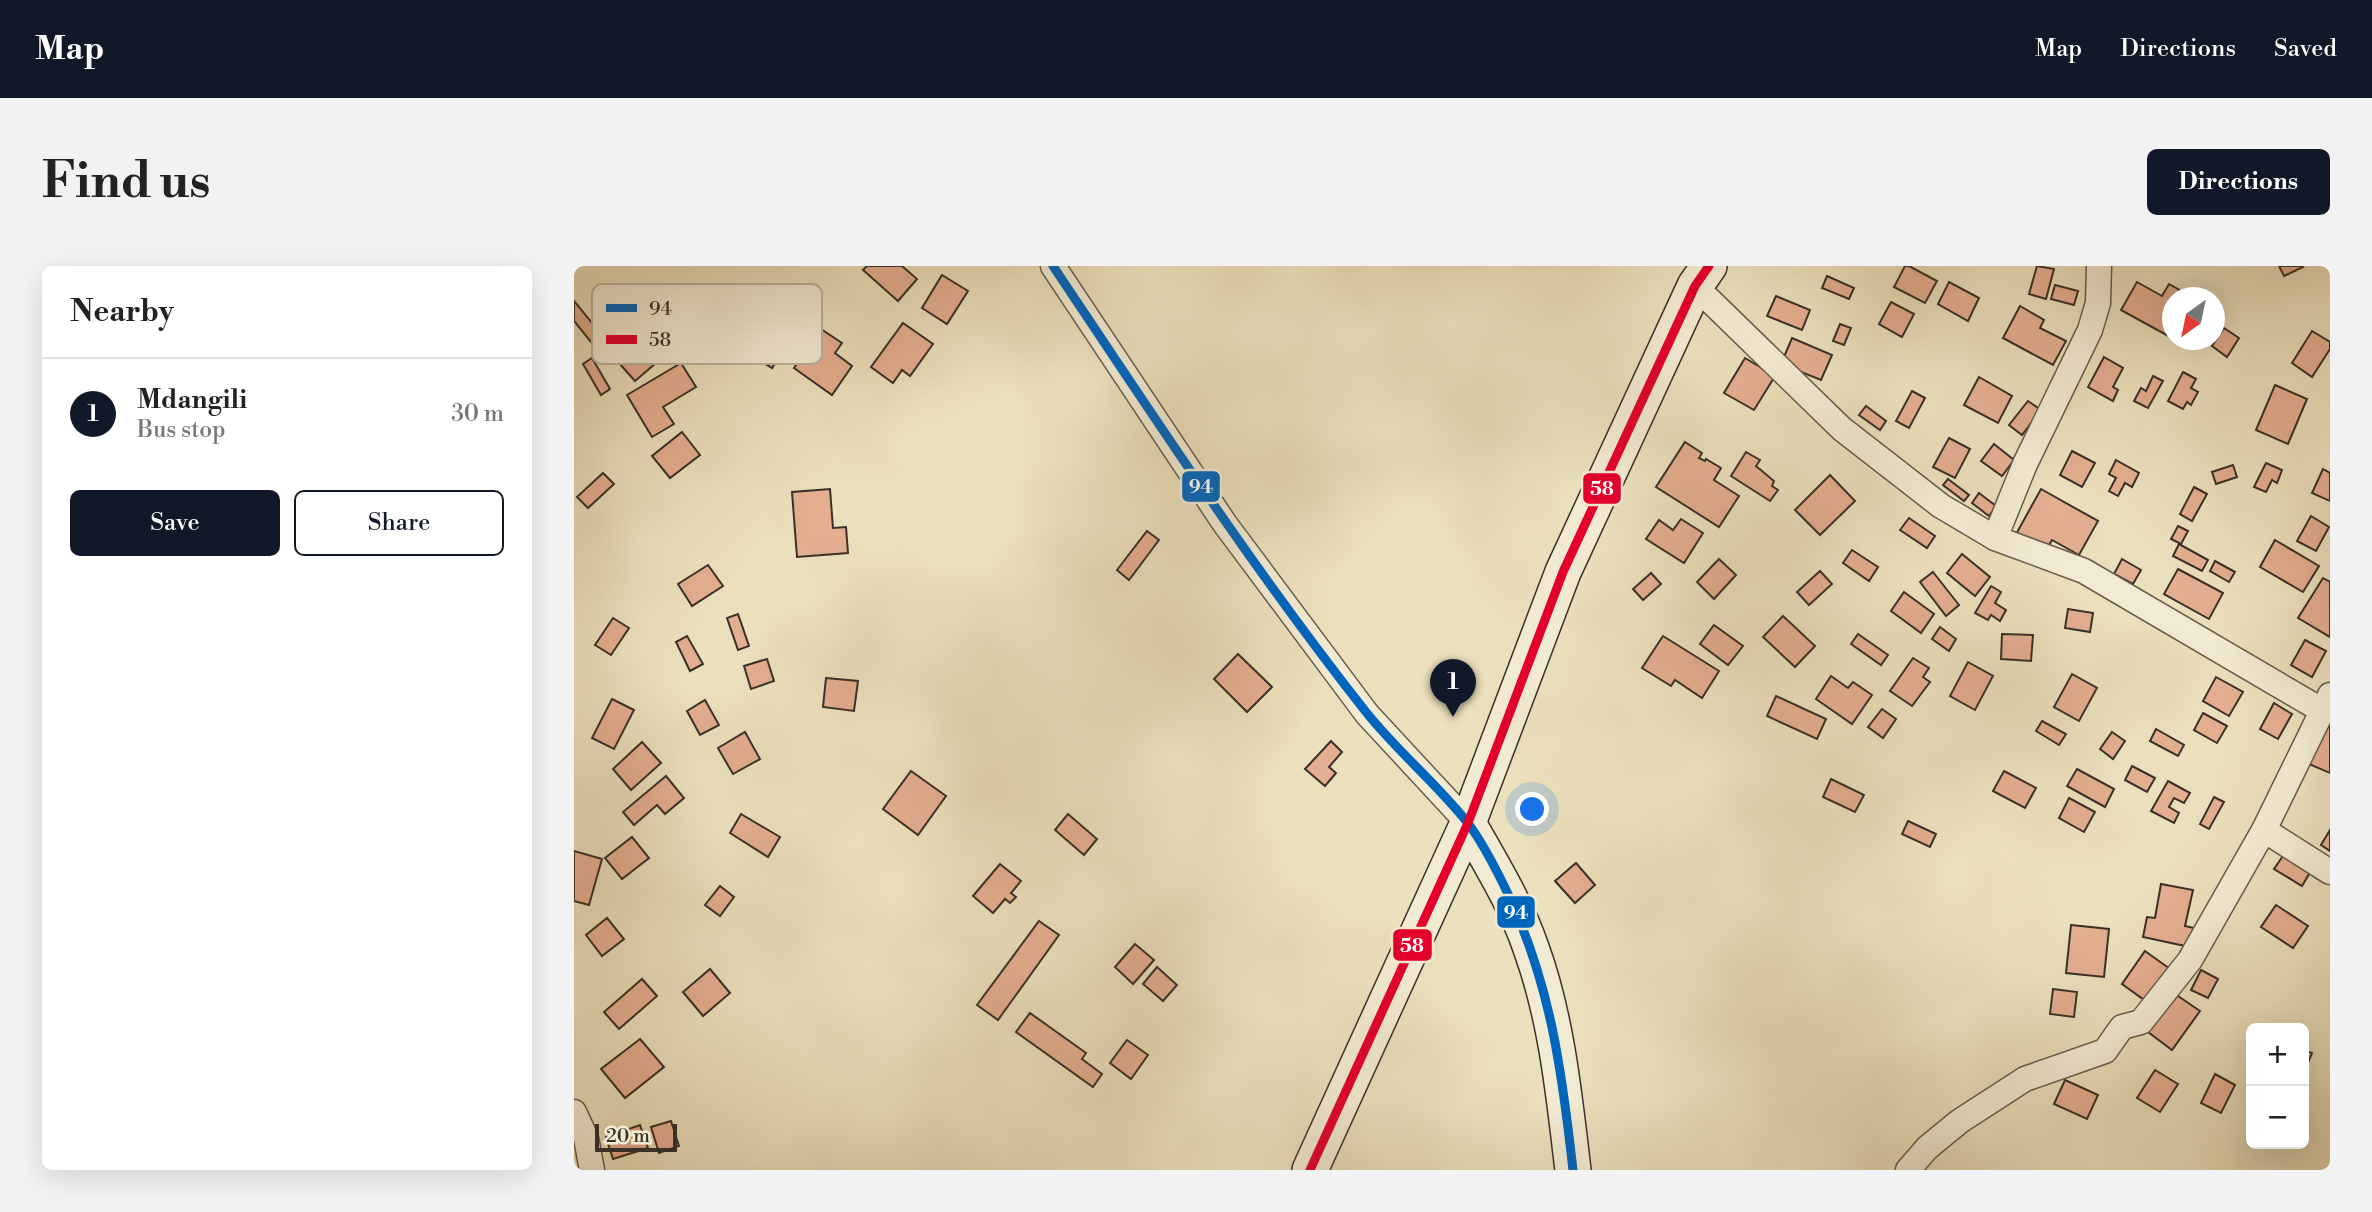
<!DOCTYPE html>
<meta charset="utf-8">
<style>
body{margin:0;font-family:"Libre Bodoni",serif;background:#f2f2f2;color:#222}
.controls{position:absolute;right:21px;bottom:21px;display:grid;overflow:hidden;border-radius:10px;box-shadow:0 7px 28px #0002}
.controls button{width:63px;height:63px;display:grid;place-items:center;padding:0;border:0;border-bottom:2px solid #e0e0e0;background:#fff;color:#222;font:35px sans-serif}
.compass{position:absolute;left:1588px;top:21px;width:63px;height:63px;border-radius:50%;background:#fff;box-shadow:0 7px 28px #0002;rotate:213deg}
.scale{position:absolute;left:21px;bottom:18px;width:82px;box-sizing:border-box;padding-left:7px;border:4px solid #3b3027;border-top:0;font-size:19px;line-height:24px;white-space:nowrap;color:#3b3027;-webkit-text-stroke:5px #f2ebd3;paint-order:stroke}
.you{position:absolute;left:959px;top:544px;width:24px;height:24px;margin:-18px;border:5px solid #fff;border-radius:50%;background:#1a73e8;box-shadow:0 0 0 10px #1a73e833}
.badge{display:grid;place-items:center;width:46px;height:46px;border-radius:50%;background:#111827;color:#fff;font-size:23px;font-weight:700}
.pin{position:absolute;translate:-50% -58px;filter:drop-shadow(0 2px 4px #0008)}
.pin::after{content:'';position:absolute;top:37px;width:24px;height:21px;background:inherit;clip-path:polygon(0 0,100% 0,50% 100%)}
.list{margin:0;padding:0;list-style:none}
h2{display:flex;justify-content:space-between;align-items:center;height:91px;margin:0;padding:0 28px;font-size:30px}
h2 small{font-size:23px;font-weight:400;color:#767676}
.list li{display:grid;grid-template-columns:46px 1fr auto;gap:21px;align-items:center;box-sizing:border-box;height:112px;padding:0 28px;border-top:2px solid #e0e0e0}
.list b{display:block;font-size:26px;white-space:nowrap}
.list p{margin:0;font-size:23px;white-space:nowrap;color:#767676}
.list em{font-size:23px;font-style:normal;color:#767676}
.actions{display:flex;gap:14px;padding:21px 28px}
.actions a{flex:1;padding:16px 0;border:2px solid #111827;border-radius:10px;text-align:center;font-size:24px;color:#111827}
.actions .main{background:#111827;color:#fff}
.map{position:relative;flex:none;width:1756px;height:904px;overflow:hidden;border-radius:10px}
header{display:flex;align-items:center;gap:42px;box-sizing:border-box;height:98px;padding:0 35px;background:#111827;color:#fff}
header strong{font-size:33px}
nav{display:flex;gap:38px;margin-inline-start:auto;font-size:24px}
.intro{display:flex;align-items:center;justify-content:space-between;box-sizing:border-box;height:168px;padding:0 42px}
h1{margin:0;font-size:49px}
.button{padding:18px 32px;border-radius:10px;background:#111827;color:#fff;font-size:24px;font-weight:700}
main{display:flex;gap:42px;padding:0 42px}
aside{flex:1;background:#fff;border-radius:10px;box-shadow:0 7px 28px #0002}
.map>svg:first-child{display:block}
.building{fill:#e4ae90;stroke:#3b3027;stroke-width:2}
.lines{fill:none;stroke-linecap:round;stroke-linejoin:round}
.street-casing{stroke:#675c4c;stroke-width:27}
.secondary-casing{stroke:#3b3027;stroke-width:38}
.street{stroke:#f2ebd3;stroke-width:24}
.secondary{stroke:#f2ebd3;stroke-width:35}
.bus-1-casing{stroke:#f2ebd3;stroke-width:14}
.bus-2-casing{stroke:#f2ebd3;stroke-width:14}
.bus-1{stroke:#0065bd;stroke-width:9}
.bus-2{stroke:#e4002b;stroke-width:9}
.key{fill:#f2ebd3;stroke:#bbb39f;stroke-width:2}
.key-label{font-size:19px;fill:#3b3027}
.line-badge{stroke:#f2ebd3;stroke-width:2.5}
.badge-label{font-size:19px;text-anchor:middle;font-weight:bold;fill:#fff}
</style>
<header>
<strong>Map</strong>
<nav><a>Map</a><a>Directions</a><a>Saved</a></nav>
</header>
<div class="intro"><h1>Find us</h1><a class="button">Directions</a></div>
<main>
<aside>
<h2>Nearby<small></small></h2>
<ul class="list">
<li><span class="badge">1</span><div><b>Mdangili</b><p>Bus stop</p></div><em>30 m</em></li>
</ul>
<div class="actions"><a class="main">Save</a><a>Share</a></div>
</aside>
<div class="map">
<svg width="1756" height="904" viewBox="0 0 1756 904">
<rect width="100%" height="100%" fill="#ebe0bc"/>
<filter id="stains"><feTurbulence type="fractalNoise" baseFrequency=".00286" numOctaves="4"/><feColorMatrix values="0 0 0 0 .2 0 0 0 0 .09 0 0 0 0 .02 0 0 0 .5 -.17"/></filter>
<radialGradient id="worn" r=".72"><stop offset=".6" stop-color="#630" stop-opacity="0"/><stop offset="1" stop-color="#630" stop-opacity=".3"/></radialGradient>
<g class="building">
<path d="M293 0H328L343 13 324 35 289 4Z"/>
<path d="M1331 0H1335L1363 15 1351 37 1320 21Z"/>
<path d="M1463 0 1480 3 1472 33 1455 28Z"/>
<path d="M1705 0H1728L1729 1 1710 10Z"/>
<path d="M368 9 394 25 373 58 348 42Z"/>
<path d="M1253 10 1280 22 1275 33 1248 22Z"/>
<path d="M1375 16 1405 32 1394 55 1364 38Z"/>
<path d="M1563 16 1588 30 1595 18 1618 31 1598 32V72L1547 44Z"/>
<path d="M1481 19 1504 25 1500 39 1477 33Z"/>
<path d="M134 29 147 37 151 29 166 39 161 47 174 54 178 47 190 55 187 61 213 78 198 102 119 53Z"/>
<path d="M1202 30 1236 44 1228 64 1193 50Z"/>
<path d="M0 35 27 68 17 76 0 55Z"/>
<path d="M1317 36 1340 48 1328 71 1305 58Z"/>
<path d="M1446 40 1470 54 1466 62 1492 75 1479 99 1429 72Z"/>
<path d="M329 57 359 78 336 110 328 104 319 117 297 101Z"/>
<path d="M1266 58 1277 62 1270 79 1259 75Z"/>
<path d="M1650 62 1665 72 1653 91 1638 80Z"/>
<path d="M247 63 268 77 261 87 278 100 258 129 220 102Z"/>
<path d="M1738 65 1756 76V83L1738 111 1718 97Z"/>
<path d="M1218 72 1258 89 1247 114 1207 98Z"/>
<path d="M74 73 89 91 61 115 45 97Z"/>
<path d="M1530 91 1549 102 1539 121 1544 124 1539 135 1514 121Z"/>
<path d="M18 92 36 123 27 129 9 98Z"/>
<path d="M1171 92 1201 110 1180 144 1150 127Z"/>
<path d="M107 97 122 121 89 141 100 158 78 171 53 129Z"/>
<path d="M1609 106 1622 113 1617 122 1624 126 1617 139 1613 136 1609 143 1594 135Z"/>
<path d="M1579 110 1589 115 1574 142 1560 135 1567 122 1572 125Z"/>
<path d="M1405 111 1438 130 1424 157 1390 139Z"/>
<path d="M1701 119 1733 133 1714 178 1682 164Z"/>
<path d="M1338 125 1351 132 1335 162 1322 155Z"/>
<path d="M1454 135 1467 144 1448 169 1435 159Z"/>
<path d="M1292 140 1312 155 1306 164 1285 149Z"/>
<path d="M108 166 126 189 96 212 78 190Z"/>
<path d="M1375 172 1396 183 1381 212 1359 201Z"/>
<path d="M1111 176 1128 187 1125 192 1131 195 1132 193 1147 202 1140 214 1165 230 1145 261 1082 221Z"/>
<path d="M1420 178 1440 194 1428 210 1407 195Z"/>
<path d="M1498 185 1521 197 1508 221 1486 209Z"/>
<path d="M1172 186 1186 194 1182 200 1200 215 1198 220 1204 224 1196 235 1157 210Z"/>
<path d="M1542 194 1565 207 1558 221 1551 217 1544 230 1535 225 1542 212 1535 208Z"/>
<path d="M1692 197 1708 204 1703 217 1698 214 1692 226 1680 221Z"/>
<path d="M1659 199 1663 211 1642 218 1638 206Z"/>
<path d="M1749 203 1756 207V235L1738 227Z"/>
<path d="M29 207 40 218 14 242 3 231Z"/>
<path d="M1256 209 1281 235 1246 269 1221 244Z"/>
<path d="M1374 213 1395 229 1390 235 1369 219Z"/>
<path d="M1620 221 1633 228 1618 255 1606 248Z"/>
<path d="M256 223 259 262 272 261 274 287 223 291 218 226Z"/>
<path d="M1467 223 1524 255 1505 289 1478 274 1471 286 1441 270Z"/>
<path d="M1405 227 1422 240 1415 250 1398 237Z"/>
<path d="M1737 250 1755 261 1742 285 1723 275Z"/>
<path d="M1335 252 1361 270 1353 282 1326 264Z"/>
<path d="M1107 253 1129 267 1110 297 1072 273 1085 254 1099 264Z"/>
<path d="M1604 260 1614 265 1607 278 1597 273Z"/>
<path d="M573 265 585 274 555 314 543 304Z"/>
<path d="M1701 274 1745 300 1729 326 1686 301Z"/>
<path d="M1605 278 1634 294 1628 305 1599 290Z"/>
<path d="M1278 284 1304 301 1295 315 1269 297Z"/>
<path d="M1388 288 1416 311 1401 330 1373 307Z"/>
<path d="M1145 293 1162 309 1140 333 1123 316Z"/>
<path d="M1548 293 1567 304 1559 318 1540 308Z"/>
<path d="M1641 295 1661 306 1655 316 1636 305Z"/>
<path d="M134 299 149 320 118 340 104 318Z"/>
<path d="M1604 303 1649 327 1635 353 1590 328Z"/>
<path d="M1246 305 1258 318 1235 339 1223 326Z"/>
<path d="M1359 306 1385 339 1372 350 1346 316Z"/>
<path d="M1077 307 1087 318 1069 334 1059 323Z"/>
<path d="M1749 312 1756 316V371L1724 352Z"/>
<path d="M1417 320 1427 326 1421 337 1432 344 1426 355 1417 349 1414 354 1401 347Z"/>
<path d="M1330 326 1360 348 1347 367 1317 345Z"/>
<path d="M1494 343 1519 347 1516 366 1491 362Z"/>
<path d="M164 348 175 380 164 384 153 352Z"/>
<path d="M1209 350 1241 380 1221 401 1189 371Z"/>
<path d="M39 352 55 362 37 389 21 379Z"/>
<path d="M1140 359 1169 380 1154 399 1126 378Z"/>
<path d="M1366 361 1382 373 1375 385 1358 373Z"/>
<path d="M1284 368 1314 389 1307 399 1277 378Z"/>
<path d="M1428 368 1459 369 1457 395 1427 393Z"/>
<path d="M113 370 129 398 116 405 102 376Z"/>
<path d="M1089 370 1145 405 1128 432 1101 414 1097 420 1068 402Z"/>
<path d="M1731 374 1752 385 1738 411 1717 399Z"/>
<path d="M664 388 698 421 673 446 640 413Z"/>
<path d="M1339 392 1355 402 1349 411 1356 416 1338 440 1316 425Z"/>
<path d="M193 393 200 415 177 423 170 400Z"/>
<path d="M1394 396 1419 410 1401 444 1376 430Z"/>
<path d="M1498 408 1523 422 1505 455 1480 441Z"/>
<path d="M1257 410 1274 422 1279 416 1298 429 1278 458 1242 433Z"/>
<path d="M1642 411 1669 426 1655 450 1629 435Z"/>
<path d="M252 412 284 415 280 445 249 441Z"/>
<path d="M1202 430 1252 453 1243 473 1193 450Z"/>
<path d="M38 433 60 444 40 483 18 472Z"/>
<path d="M131 434 145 459 126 469 113 445Z"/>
<path d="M1700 437 1718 448 1704 473 1686 463Z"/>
<path d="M1308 443 1322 453 1309 472 1294 461Z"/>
<path d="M1629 447 1653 460 1643 477 1620 464Z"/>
<path d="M1756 450V507L1735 498Z"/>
<path d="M1468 455 1492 468 1485 479 1462 465Z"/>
<path d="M1582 463 1610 479 1604 490 1576 475Z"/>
<path d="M171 466 186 493 159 508 144 482Z"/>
<path d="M1538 466 1551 475 1539 493 1526 483Z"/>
<path d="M757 475 768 486 755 501 762 507 751 520 731 503Z"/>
<path d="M68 476 87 497 57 524 39 503Z"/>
<path d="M1558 500 1581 512 1573 526 1551 514Z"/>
<path d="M1503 503 1540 523 1531 541 1493 520Z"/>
<path d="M337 505 372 530 344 569 309 543Z"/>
<path d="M1430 505 1462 522 1451 542 1419 525Z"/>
<path d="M92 510 110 532 91 548 83 539 60 559 49 546Z"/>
<path d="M1257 513 1290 529 1281 546 1249 531Z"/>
<path d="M1594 515 1616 527 1610 537 1600 532 1595 541 1605 547 1600 557 1577 545Z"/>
<path d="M1640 531 1650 536 1635 563 1626 558Z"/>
<path d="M1495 532 1521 546 1510 566 1485 552Z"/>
<path d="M167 548 206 571 194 591 156 567Z"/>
<path d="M494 548 523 573 510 589 481 564Z"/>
<path d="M1334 555 1362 568 1356 581 1328 568Z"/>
<path d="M1756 564V585L1747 579Z"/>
<path d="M58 571 75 592 48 613 31 592Z"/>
<path d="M0 585 28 593 15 639 0 635Z"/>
<path d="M1711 587 1738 603 1728 620 1700 603Z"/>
<path d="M1002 597 1021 619 1001 637 981 615Z"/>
<path d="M426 598 447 615 437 627 442 631 436 637 431 633 419 647 399 630Z"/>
<path d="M1587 618 1619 624 1611 660 1620 662 1616 681 1569 671 1573 651 1581 652Z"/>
<path d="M146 620 160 631 146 650 131 639Z"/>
<path d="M1702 639 1734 660 1719 682 1687 661Z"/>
<path d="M33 652 50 673 28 690 12 669Z"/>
<path d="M465 655 485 669 424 754 403 739Z"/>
<path d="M1497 659 1535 663 1530 711 1492 707Z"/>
<path d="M561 678 580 694 559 718 541 701Z"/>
<path d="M1571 685 1596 703 1573 736 1548 718Z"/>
<path d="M583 701 603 719 589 735 569 718Z"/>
<path d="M136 703 156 727 129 750 109 726Z"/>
<path d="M1627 704 1644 713 1634 732 1617 724Z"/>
<path d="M68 713 83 730 45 763 30 746Z"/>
<path d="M1479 723 1503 726 1500 751 1476 748Z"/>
<path d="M1601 728 1626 745 1598 784 1574 766Z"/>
<path d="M456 747 512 787 508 793 528 808 519 821 442 766Z"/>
<path d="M66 773 90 801 51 832 27 803Z"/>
<path d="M553 774 574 789 557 813 536 797Z"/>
<path d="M1730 784 1738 787 1730 807Z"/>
<path d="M1581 804 1604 818 1586 846 1563 832Z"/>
<path d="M1641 808 1661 819 1647 847 1627 837Z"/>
<path d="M1491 814 1524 829 1513 853 1480 838Z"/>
<path d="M97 855 105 880 85 887 77 861Z"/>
<path d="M66 859 74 882 39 893 32 871Z"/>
</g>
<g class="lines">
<g class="street-casing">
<g id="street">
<path d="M479 0 651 258 793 448 894 557"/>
<path d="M1121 20 1268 163 1367 240 1421 272 1510 305 1749 445"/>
<path d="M1421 272 1451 198 1516 64 1524 37 1525 0"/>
<path d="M1690 564 1756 606"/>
<path d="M0 846 12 872 18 904"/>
<path d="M1334 904 1353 882 1386 855 1451 813 1531 785 1548 761 1567 756 1616 694 1690 564 1756 429"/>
</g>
</g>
<g class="secondary-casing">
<g id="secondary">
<path d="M894 557C917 598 942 638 957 682 983 754 990 829 999 904"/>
<path d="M736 904 894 557 989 306 1121 20 1135 0"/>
</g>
</g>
<use href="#street" class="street"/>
<use href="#secondary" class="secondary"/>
<g class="bus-1-casing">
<path id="bus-1" d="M479 0C580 151 679 303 792 446 823 485 862 517 893 556 907 574 925 609 935 630 977 721 988 806 999 904"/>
</g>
<g class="bus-2-casing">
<path id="bus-2" d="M736 904 894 557 989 306 1121 20 1135 0"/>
</g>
<use href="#bus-1" class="bus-1"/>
<use href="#bus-2" class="bus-2"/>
</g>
<rect x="18" y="18" width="230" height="80" rx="10" class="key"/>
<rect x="32" y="38" width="31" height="8" fill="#0065bd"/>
<rect x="32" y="69" width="31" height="9" fill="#e4002b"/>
<g class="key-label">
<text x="75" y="49">94</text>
<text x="75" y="80">58</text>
</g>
<g class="line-badge">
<rect x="607" y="204" width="40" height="33" rx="7" fill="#0065bd"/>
<rect x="1008" y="206" width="40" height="33" rx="7" fill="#e4002b"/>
<rect x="922" y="629" width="40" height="34" rx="7" fill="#0065bd"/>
<rect x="818" y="662" width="41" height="34" rx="7" fill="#e4002b"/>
</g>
<g class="badge-label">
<text x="627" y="227">94</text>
<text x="1028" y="229">58</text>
<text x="942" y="653">94</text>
<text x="838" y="686">58</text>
</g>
<rect width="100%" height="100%" filter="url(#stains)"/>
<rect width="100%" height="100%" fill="url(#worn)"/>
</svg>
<div class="controls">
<button>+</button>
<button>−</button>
</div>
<svg class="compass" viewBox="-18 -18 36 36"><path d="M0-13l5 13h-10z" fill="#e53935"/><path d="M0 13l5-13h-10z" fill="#767676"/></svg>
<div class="scale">20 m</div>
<div class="you"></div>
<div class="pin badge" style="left:879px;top:451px">1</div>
</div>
</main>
